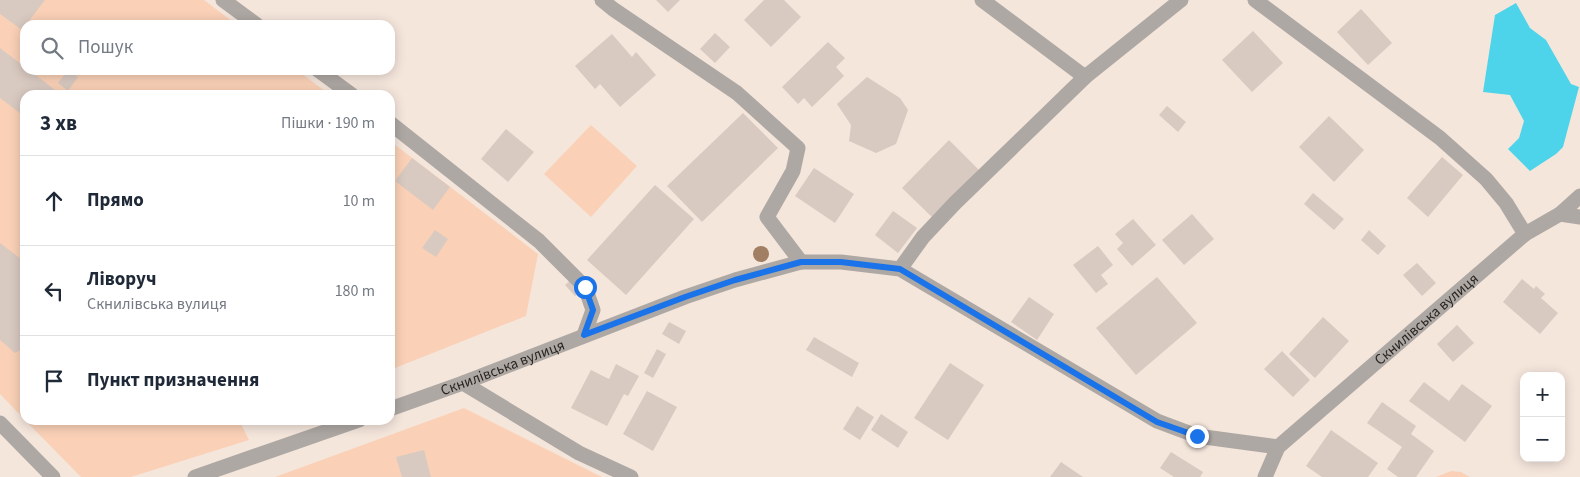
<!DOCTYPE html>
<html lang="uk">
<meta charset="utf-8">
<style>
body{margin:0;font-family:"Source Sans 3",sans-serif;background:#f6f6f7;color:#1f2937}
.controls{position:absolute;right:15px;bottom:15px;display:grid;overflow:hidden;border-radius:10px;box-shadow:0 2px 12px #0003}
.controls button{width:45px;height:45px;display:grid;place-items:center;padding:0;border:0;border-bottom:1px solid #e0e1e3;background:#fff;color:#1f2937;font:25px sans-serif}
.stop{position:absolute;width:15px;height:15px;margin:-11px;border:4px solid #1a73e8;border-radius:50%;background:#fff}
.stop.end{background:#1a73e8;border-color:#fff;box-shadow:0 1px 5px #0008}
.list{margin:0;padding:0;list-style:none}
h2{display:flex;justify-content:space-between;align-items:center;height:65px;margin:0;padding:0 20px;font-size:21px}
h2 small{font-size:16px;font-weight:400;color:#747a83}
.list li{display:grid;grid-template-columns:32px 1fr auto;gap:15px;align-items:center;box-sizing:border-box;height:90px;padding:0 20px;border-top:1px solid #e0e1e3}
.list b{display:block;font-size:19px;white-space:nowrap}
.list p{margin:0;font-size:16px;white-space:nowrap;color:#747a83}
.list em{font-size:16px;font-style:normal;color:#747a83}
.icon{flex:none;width:28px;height:28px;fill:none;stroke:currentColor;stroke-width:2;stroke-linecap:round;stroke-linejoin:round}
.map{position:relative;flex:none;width:1580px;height:477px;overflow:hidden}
.search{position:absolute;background:#fff;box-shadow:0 2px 12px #0003;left:20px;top:20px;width:375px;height:55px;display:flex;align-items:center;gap:12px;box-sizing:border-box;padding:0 18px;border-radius:15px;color:#747a83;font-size:19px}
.panel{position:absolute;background:#fff;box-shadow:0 2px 12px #0003;left:20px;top:90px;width:375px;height:335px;border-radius:15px}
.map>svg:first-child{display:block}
.green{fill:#fad1b7}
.water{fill:#4dd4ea}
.building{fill:#d9cac1}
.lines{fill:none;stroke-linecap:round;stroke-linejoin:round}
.minor{stroke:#aea8a4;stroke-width:15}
.tree{fill:#a17f63}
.route{stroke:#1a73e8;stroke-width:6}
.labels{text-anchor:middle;stroke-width:4.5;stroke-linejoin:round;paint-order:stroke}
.street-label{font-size:15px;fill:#2b2622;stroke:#fff}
</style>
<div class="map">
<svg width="1580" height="477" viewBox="0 0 1580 477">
<rect width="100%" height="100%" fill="#f5e6dc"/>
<g class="green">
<path d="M0 0H204L237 25H25V70H297L330 95H25V420L0 394Z"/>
<path d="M591 125 637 166 591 217 544 174Z"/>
<path d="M390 141 538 254 526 316 390 370Z"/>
<path d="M464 408 602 477H275Z"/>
<path d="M25 420H239L249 440 131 477H81Z"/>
<path d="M1451 471 1461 472 1470 477H1436Z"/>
</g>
<path class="water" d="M1516 3 1530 28 1546 40 1571 84 1579 87 1563 147 1556 154 1530 171 1508 149 1519 138 1524 121 1510 95 1483 92 1495 15Z"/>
<g class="building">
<path d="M0 0H45L22 30 0 14Z"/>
<path d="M656 0H680L668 12Z"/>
<path d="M764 0H784L801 17 771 47 744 20Z"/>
<path d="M1361 9 1392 43 1368 65 1337 32Z"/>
<path d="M1253 31 1283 63 1252 92 1222 60Z"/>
<path d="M715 33 730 47 715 63 700 49Z"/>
<path d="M612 34 632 57 636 52 656 75 620 107 600 84 595 89 575 66Z"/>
<path d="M828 42 845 58 836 67 844 76 812 107 804 98 798 104 782 87Z"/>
<path d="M0 48 25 67V70H29L59 93 58 95H25V117L0 98Z"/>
<path d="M68 70 78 77 68 91 58 83Z"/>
<path d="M867 77 900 98 908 110 896 144 876 153 849 141 851 125 837 104Z"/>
<path d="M1167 106 1186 122 1178 132 1159 115Z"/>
<path d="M743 113 778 148 702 222 667 186Z"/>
<path d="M1329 116 1364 150 1334 182 1299 147Z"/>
<path d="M506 129 534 152 508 182 481 159Z"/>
<path d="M949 140 980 171 933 218 902 188Z"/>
<path d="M1442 157 1463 175 1428 217 1407 198Z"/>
<path d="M412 158 450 187 433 210 395 181Z"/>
<path d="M814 168 854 194 835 223 795 196Z"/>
<path d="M655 185 694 219 626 295 587 260Z"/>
<path d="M1313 193 1344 219 1334 230 1304 204Z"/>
<path d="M893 211 917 228 898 253 875 235Z"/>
<path d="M1192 214 1214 239 1184 265 1162 240Z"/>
<path d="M1133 219 1156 245 1132 266 1117 249 1123 243 1115 234Z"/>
<path d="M435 230 448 239 436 257 422 248Z"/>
<path d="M1369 230 1386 246 1378 255 1361 240Z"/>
<path d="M0 243 25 262V348L15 353 0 340Z"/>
<path d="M1098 246 1113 265 1101 275 1108 284 1096 293 1073 265Z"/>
<path d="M1417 263 1436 283 1422 296 1403 275Z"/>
<path d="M1157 277 1197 323 1136 375 1096 328Z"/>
<path d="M572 279 582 290 575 296 565 285Z"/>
<path d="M1522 279 1534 289 1536 286 1545 294 1541 298 1558 313 1540 334 1503 302Z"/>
<path d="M1029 297 1054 314 1037 340 1011 322Z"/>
<path d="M1323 317 1349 341 1315 378 1289 354Z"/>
<path d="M669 322 686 331 679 344 662 334Z"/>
<path d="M1457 325 1474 343 1453 362 1437 344Z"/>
<path d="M814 337 859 363 852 377 806 350Z"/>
<path d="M657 349 666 354 653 378 644 373Z"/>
<path d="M1282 351 1310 380 1293 397 1264 369Z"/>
<path d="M950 363 984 385 948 440 914 418Z"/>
<path d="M616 364 639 376 628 396 624 394 607 426 571 408 591 370 609 379Z"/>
<path d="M1424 382 1449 401 1462 384 1492 406 1465 442 1409 401Z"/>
<path d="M647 391 677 407 653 451 623 434Z"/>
<path d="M1382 402 1416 426 1411 434 1434 451 1416 477H1398L1387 469 1402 447 1367 423Z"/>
<path d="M857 406 874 417 860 440 843 429Z"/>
<path d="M881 414 908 432 898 448 871 430Z"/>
<path d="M1331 430 1378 463 1368 477H1322L1306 466Z"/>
<path d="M424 450 431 477H402L396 457Z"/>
<path d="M1171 452 1203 472 1200 477H1174L1160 468Z"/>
<path d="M1061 462 1083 477H1050Z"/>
</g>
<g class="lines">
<g class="minor">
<path d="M223 0 257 25"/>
<path d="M602 0 613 9 737 93 798 148 793 171 767 217 801 262"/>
<path d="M1255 0 1440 138 1486 179 1506 203 1525 234"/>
<path d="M318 70 352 95"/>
<path d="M1085 77 1181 0"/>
<path d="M390 123 539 241 585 287 593 310 584 335"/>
<path d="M1560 214 1580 217"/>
<path d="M900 269 923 237 955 203 1085 77 982 0"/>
<path d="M463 383 579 453 631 477"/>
<path id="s1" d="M390 409 463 383 685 297 735 280 801 262H841L900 269 1157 421 1197 436 1278 447 1525 234 1560 214 1580 196"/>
<path d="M0 423 53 477"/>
<path d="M195 477 359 420"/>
<path d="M1265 477 1278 447"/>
</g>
</g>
<circle class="tree" cx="761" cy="254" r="8"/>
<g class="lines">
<path class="route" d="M585 287 593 310 584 335 685 297 735 280 801 262H841L900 269 1157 422 1197 436"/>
</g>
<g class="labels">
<g class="street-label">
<text dy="5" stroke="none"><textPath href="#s1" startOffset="1155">Скнилівська вулиця</textPath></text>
<text dy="5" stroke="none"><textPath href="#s1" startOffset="120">Скнилівська вулиця</textPath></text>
</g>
</g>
</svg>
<div class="controls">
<button>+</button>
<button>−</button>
</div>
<div class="stop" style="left:585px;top:287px"></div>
<div class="stop end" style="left:1197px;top:436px"></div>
<div class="search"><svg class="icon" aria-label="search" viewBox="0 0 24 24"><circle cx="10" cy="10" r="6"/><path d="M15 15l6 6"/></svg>Пошук</div>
<section class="panel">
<h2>3 хв<small>Пішки · 190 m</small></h2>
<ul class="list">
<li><svg class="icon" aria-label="ahead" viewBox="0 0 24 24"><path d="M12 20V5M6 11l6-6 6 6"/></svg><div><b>Прямо</b></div><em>10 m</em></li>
<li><svg class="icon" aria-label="left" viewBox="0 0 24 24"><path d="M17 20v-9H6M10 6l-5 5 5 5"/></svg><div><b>Ліворуч</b><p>Скнилівська вулиця</p></div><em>180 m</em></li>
<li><svg class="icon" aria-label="arrive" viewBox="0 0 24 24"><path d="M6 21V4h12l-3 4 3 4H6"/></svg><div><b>Пункт призначення</b></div></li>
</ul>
</section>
</div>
